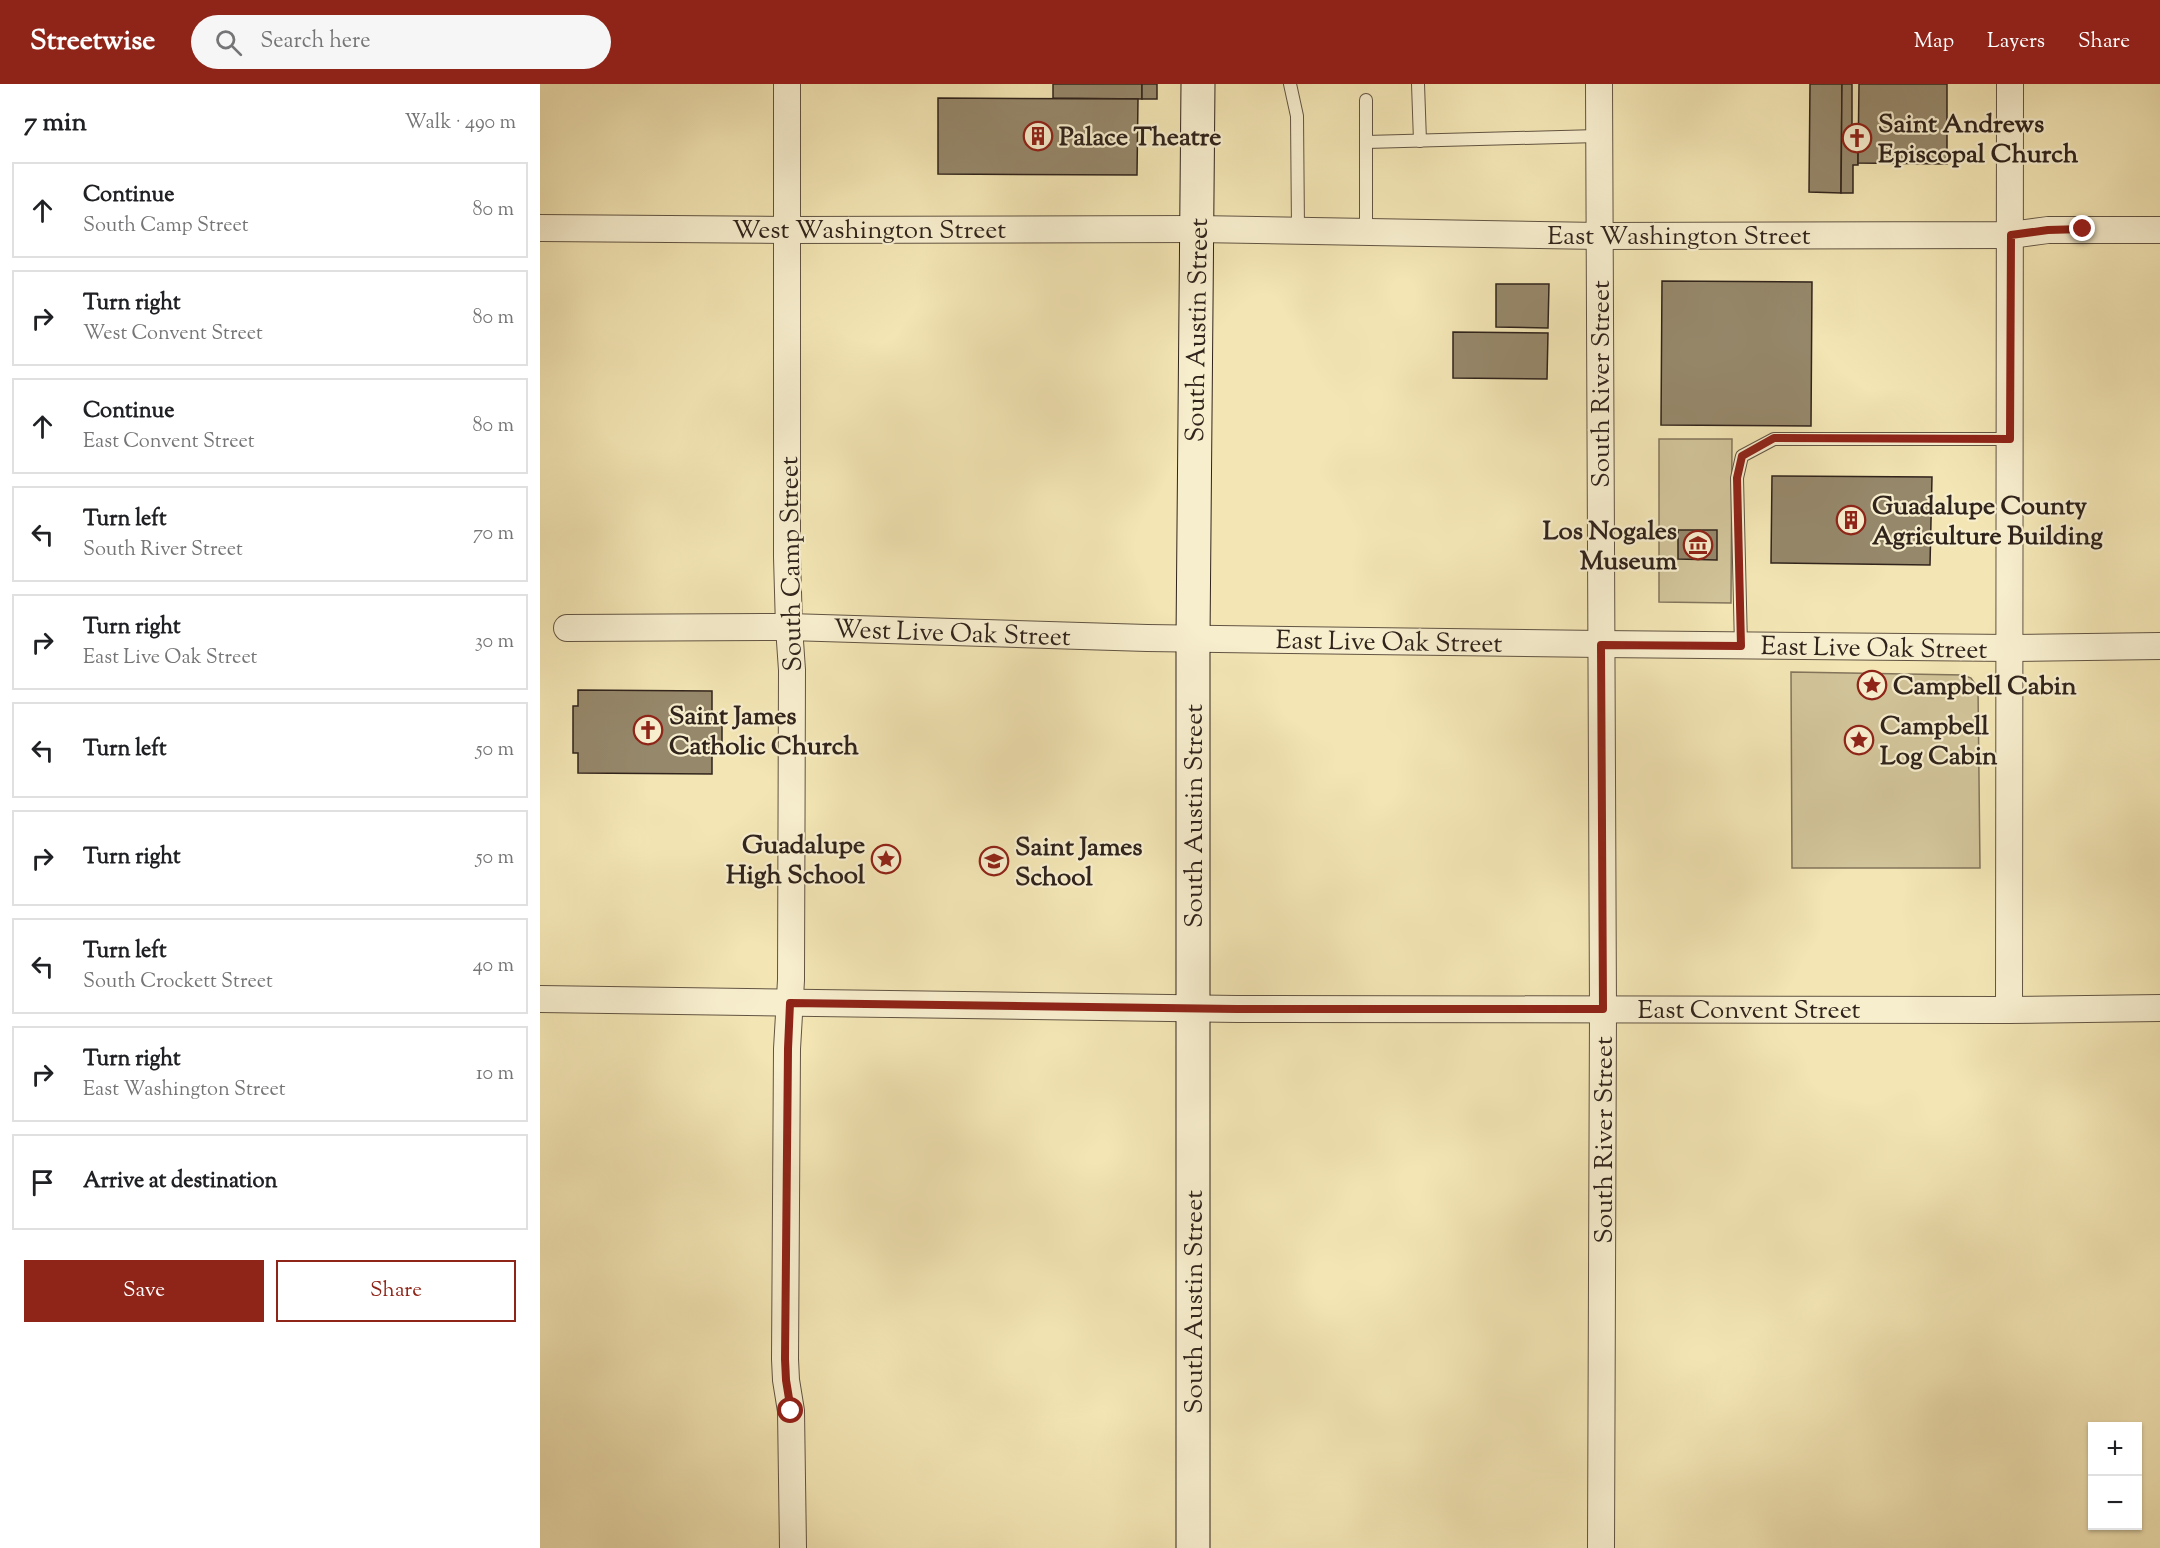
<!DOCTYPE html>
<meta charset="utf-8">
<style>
body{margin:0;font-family:"Sorts Mill Goudy",serif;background:#f6f6f6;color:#202124}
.controls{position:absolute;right:18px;bottom:18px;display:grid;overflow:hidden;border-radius:0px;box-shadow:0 2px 4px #0004}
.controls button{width:54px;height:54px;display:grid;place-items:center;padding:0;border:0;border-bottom:2px solid #e0e0e0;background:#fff;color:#202124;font:30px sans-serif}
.stop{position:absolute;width:18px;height:18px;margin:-14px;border:4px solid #8f2418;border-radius:50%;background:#fff}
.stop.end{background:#8f2418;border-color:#fff;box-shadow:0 2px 6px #0008}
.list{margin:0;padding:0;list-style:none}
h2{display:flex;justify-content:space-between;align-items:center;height:78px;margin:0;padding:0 24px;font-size:26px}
h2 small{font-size:20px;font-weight:400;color:#757577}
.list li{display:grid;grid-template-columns:39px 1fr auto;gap:18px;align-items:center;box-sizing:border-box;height:96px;margin:0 12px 12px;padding:0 12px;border:2px solid #e0e0e0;border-radius:0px}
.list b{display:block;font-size:22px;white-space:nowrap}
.list p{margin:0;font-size:20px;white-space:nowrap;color:#757577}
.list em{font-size:20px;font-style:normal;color:#757577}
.actions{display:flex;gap:12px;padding:18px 24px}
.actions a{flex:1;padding:14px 0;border:2px solid #8f2418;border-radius:0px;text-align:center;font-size:21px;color:#8f2418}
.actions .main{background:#8f2418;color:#fff}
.icon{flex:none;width:33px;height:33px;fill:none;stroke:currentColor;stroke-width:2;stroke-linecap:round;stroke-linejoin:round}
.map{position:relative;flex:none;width:1620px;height:1464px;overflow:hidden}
header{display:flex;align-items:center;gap:36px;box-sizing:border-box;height:84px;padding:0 30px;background:#8f2418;color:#fff}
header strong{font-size:28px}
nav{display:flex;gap:33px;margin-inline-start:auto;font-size:21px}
.search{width:420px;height:54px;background:#f6f6f6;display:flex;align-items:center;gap:15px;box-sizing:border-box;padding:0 21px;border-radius:33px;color:#757577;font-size:22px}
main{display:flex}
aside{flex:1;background:#fff}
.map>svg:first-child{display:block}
.green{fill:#d2c49a;stroke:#82745b;stroke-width:1.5}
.building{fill:#96886b;stroke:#31241c;stroke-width:1.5}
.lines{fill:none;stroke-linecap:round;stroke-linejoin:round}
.lane-casing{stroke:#625442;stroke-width:14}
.street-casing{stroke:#625442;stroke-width:28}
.secondary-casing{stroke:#31241c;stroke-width:35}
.lane{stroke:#f7eece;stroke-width:12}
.street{stroke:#f7eece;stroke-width:26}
.secondary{stroke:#f7eece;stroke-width:33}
.route{stroke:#8f2418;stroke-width:8}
.labels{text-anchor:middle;stroke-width:4.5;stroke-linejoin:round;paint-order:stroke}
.poi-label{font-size:26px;font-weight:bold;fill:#31241c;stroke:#f7eece;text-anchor:start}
.street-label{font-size:26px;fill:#31241c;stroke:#f7eece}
</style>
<header>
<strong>Streetwise</strong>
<div class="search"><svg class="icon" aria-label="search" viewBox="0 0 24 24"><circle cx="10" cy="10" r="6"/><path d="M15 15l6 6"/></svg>Search here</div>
<nav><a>Map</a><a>Layers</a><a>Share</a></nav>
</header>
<main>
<aside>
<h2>7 min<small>Walk · 490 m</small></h2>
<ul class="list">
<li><svg class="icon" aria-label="ahead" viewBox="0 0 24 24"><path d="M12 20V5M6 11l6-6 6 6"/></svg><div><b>Continue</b><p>South Camp Street</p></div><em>80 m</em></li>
<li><svg class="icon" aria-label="right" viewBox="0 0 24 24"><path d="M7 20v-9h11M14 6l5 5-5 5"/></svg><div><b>Turn right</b><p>West Convent Street</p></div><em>80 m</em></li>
<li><svg class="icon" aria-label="ahead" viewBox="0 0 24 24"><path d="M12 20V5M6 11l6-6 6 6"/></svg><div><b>Continue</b><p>East Convent Street</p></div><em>80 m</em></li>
<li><svg class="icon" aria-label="left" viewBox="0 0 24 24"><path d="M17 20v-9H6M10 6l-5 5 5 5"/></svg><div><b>Turn left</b><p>South River Street</p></div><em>70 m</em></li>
<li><svg class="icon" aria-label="right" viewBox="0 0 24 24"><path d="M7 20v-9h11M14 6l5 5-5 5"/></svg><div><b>Turn right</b><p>East Live Oak Street</p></div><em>30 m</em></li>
<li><svg class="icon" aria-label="left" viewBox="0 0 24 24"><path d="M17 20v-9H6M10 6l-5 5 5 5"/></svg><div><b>Turn left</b></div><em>50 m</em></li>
<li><svg class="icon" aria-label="right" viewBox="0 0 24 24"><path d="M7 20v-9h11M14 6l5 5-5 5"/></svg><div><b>Turn right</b></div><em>50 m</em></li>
<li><svg class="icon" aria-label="left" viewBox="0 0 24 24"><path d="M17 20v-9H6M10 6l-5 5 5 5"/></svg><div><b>Turn left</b><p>South Crockett Street</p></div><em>40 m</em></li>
<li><svg class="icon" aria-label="right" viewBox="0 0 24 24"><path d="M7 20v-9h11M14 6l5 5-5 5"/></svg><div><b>Turn right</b><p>East Washington Street</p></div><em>10 m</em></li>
<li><svg class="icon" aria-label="arrive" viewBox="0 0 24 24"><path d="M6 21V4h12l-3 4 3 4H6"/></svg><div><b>Arrive at destination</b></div></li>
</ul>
<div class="actions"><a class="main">Save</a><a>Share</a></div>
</aside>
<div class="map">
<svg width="1620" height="1464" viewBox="0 0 1620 1464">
<rect width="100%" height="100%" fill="#f3e5b4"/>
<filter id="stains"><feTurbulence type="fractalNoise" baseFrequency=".00333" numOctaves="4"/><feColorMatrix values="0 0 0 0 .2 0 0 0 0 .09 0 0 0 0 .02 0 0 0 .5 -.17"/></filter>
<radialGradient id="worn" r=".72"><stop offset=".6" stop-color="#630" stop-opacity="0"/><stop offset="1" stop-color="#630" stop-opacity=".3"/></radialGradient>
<g class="green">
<path d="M1119 355H1192L1191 519 1119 518Z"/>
<path d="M1251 588 1423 591 1431 594 1438 604 1440 784H1252Z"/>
</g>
<g class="building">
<path d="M513 0H602V15L513 14Z"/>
<rect x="602" y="0" width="15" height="15"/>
<path d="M1270 0H1302L1301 109 1269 108Z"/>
<path d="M1302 0H1312V61L1318 60V81H1313V109H1301Z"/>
<path d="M1319 0H1407V80L1318 79Z"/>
<path d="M398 14 598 15 597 91 398 90Z"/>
<path d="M1122 197 1272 198 1271 342 1121 341Z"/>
<path d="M956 200H1009L1008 244 956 243Z"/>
<path d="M913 248 1008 249 1007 295 913 294Z"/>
<path d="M1232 392 1392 393 1390 481 1231 479Z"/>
<path d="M1138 446H1177V476L1138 475Z"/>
<path d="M38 606 172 607V629H182V663H172V690L38 689V669H33V622H38Z"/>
</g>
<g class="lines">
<g class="lane-casing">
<g id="lane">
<path d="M750 0 757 32 758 146"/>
<path d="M878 0 880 57"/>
<path d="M826 58 1058 52"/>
<path d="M826 148V16"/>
<path d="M1201 562 1197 394 1202 372 1234 355H1470"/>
</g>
</g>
<g class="street-casing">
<g id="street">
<path d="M247 0V473L249 543 252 586 251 896 247 965 245 1275 246 1296 251 1327 253 1464"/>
<path d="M1059 0 1063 925 1061 1464"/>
<path d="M0 144 248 146 657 145 1059 152 1471 151 1508 146H1620"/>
<path d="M27 544 249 543 607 554 1061 560 1470 564 1620 562"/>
<path d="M0 915 697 925 1469 926 1620 924"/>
<path d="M1469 926 1470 0"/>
</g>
</g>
<g class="secondary-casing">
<path id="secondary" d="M653 1464V554L658 0"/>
</g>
<use href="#lane" class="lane"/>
<use href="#street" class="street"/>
<use href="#secondary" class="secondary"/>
</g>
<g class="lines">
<path class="route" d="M251 1327 246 1296 245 1275 248 965 250 919 697 925H1063L1061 561 1201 562 1197 394 1202 372 1234 354 1470 355 1471 151 1508 146 1543 145"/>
</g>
<defs>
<g id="building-ring" transform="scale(1.5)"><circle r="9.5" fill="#f7eece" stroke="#8f2418" stroke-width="1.5"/><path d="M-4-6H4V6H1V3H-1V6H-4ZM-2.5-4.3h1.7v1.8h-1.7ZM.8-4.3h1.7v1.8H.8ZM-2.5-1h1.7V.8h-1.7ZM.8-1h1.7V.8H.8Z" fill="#8f2418"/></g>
<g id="church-ring" transform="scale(1.5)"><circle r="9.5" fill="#f7eece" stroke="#8f2418" stroke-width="1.5"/><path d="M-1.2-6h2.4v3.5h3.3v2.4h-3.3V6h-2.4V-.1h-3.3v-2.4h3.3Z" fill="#8f2418"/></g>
<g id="museum-ring" transform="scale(1.5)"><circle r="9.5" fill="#f7eece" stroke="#8f2418" stroke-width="1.5"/><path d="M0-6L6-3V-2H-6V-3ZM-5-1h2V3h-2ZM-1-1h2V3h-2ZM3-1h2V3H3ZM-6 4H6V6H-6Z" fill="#8f2418"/></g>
<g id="sight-ring" transform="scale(1.5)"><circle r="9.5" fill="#f7eece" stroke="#8f2418" stroke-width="1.5"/><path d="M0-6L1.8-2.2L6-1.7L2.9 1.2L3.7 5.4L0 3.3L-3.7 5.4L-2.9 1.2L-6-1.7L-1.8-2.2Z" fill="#8f2418"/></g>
<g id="school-ring" transform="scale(1.5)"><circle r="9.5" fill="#f7eece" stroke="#8f2418" stroke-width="1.5"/><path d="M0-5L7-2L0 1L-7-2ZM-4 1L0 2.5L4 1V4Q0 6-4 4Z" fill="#8f2418"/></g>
</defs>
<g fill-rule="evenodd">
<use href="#building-ring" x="498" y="52"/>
<use href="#church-ring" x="1317" y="54"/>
<use href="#building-ring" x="1311" y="436"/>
<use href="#museum-ring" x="1158" y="461"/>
<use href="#sight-ring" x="1332" y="601"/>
<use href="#church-ring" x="108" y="646"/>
<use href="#sight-ring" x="1319" y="656"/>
<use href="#sight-ring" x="346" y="775"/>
<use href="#school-ring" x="454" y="777"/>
</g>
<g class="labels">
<g class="poi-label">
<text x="1338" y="48">Saint Andrews<tspan x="1338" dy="30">Episcopal Church</tspan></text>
<text x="519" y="61">Palace Theatre</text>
<text x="1332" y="430">Guadalupe County<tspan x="1332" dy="30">Agriculture Building</tspan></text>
<text x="1137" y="455" text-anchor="end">Los Nogales<tspan x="1137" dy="30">Museum</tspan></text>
<text x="1353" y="610">Campbell Cabin</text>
<text x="129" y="640">Saint James<tspan x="129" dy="30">Catholic Church</tspan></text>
<text x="1340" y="650">Campbell<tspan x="1340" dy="30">Log Cabin</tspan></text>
<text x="325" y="769" text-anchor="end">Guadalupe<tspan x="325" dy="30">High School</tspan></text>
<text x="475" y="771">Saint James<tspan x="475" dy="30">School</tspan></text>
</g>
<g class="street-label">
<text x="329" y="154">West Washington Street</text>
<text x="1139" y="160">East Washington Street</text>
<text transform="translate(656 246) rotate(-89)" y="9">South Austin Street</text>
<text transform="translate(1060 300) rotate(-90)" y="9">South River Street</text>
<text transform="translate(250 480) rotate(-91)" y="9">South Camp Street</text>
<text transform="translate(412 548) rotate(2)" y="9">West Live Oak Street</text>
<text transform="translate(849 557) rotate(1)" y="9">East Live Oak Street</text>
<text transform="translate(1334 563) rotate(1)" y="9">East Live Oak Street</text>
<text transform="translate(653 732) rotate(-90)" y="9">South Austin Street</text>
<text x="1209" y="934">East Convent Street</text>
<text transform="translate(1063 1056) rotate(-90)" y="9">South River Street</text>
<text transform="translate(653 1218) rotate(-90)" y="9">South Austin Street</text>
</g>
</g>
<rect width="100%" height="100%" filter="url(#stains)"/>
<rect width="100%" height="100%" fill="url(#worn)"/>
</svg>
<div class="controls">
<button>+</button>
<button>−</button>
</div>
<div class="stop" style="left:251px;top:1327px"></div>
<div class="stop end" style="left:1543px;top:145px"></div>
</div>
</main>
